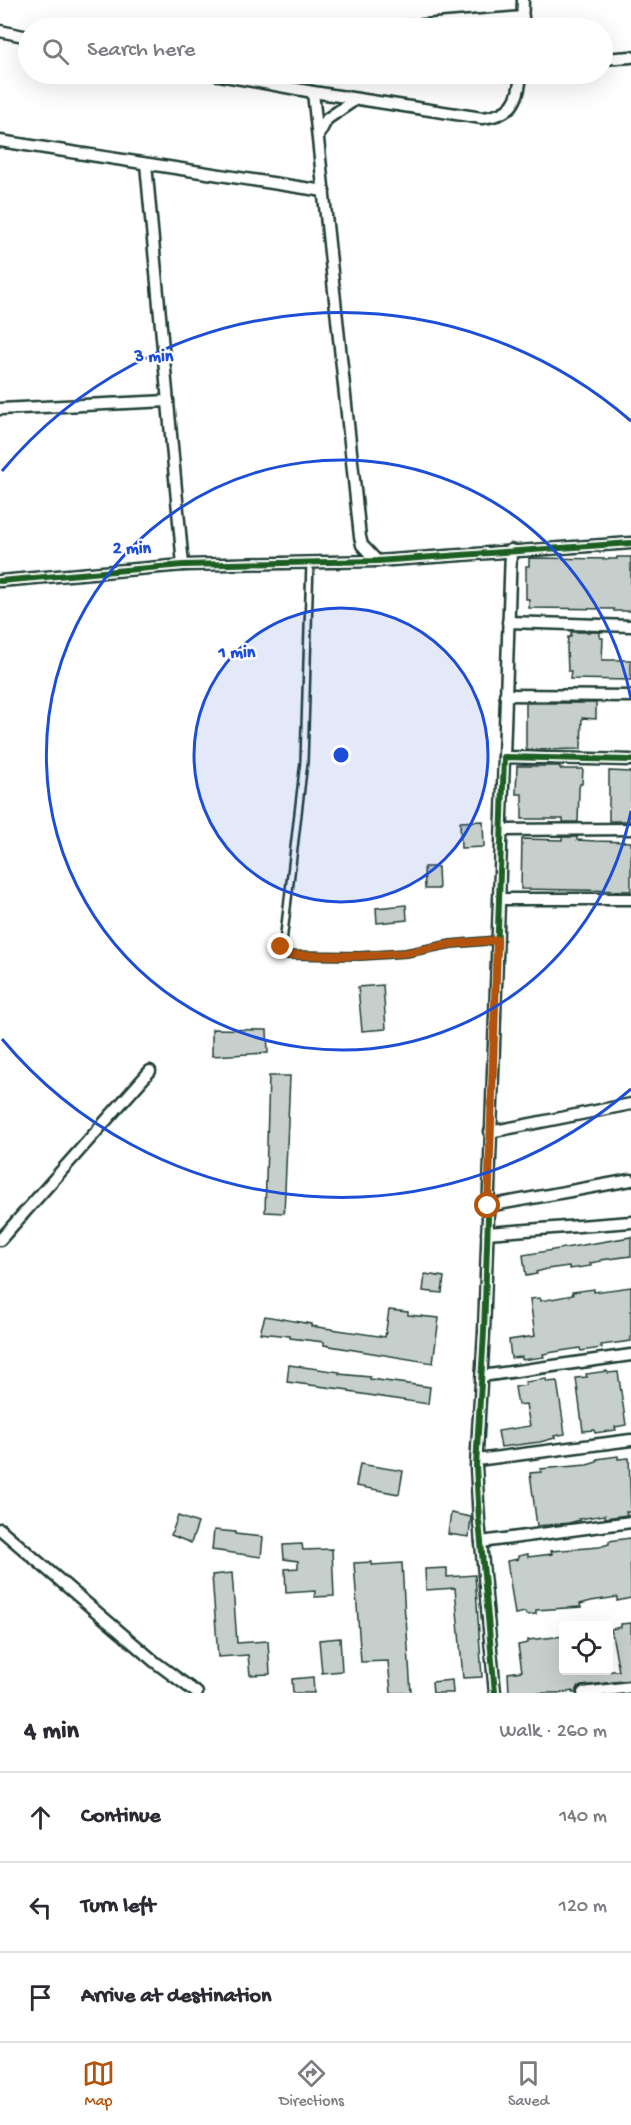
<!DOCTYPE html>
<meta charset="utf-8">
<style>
body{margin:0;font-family:"Gochi Hand",sans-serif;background:#f7f7f7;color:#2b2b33}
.controls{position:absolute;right:18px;bottom:18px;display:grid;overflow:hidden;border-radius:6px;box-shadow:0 6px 24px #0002}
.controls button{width:54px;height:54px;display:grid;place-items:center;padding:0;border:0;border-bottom:2px solid #e1e1e2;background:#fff;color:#2b2b33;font:30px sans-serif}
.stop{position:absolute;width:18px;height:18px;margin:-14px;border:4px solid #b45309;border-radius:50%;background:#fff}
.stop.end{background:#b45309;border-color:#fff;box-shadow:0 2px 6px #0008}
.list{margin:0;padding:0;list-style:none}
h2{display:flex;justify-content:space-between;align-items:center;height:78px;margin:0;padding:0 24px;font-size:26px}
h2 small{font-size:20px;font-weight:400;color:#7c7c81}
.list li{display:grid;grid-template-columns:39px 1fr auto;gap:18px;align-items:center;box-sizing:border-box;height:90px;padding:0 24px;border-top:2px solid #e1e1e2}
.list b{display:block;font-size:22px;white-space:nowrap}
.list em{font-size:20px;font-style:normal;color:#7c7c81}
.icon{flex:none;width:33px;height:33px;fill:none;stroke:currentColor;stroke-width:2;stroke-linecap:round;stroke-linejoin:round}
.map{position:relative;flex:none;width:631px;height:1693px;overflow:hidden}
.search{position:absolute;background:#fff;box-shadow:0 6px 24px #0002;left:18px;right:18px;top:18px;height:66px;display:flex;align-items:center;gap:15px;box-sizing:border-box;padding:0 21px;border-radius:33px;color:#7c7c81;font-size:22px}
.sheet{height:348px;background:#fff}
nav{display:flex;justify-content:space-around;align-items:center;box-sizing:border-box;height:84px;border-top:2px solid #e1e1e2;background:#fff;font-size:16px;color:#7c7c81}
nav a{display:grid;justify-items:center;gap:3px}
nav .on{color:#b45309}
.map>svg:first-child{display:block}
.building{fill:#c7cfcc;stroke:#1f3d34;stroke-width:1.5}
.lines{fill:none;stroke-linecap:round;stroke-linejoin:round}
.service-casing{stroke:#1f3d34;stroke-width:10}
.minor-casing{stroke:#1f3d34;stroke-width:15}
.service{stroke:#fff;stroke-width:5}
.minor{stroke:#fff;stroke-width:10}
.cycleway-casing{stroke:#fff;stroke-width:10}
.cycleway{stroke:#1b5e20;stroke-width:6}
.route{stroke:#b45309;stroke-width:8}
.ring{fill:none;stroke:#1d4ed8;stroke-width:3}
.centre{fill:#1d4ed8;stroke:#fff;stroke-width:3}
.ring-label{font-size:18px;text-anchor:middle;font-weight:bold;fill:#1d4ed8;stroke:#fff;stroke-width:4.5;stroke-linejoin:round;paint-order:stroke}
</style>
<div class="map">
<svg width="631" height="1693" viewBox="0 0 631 1693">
<rect width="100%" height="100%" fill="#fff"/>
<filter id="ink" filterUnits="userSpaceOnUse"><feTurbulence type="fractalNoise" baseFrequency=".0167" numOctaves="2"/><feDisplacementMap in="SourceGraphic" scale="12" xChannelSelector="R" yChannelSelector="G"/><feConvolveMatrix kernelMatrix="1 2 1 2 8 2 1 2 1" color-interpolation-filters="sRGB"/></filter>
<g filter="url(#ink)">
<g class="building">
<path d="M617 557H631V611H614V609L529 608V599H526V566H529V558L617 559Z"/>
<path d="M571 632H600V638H603L602 660H631V680L570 679 571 671H568L567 648 568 637H571Z"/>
<path d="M526 703H596V719L582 718 581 749 526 750Z"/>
<path d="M517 766H560V769H583L582 784H580L579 788 578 822H563V819H522V794H516Z"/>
<path d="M609 771 631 772V821H609Z"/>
<path d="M483 821 484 847 461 848 460 822Z"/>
<path d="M562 837H577V840L595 841 631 842V891L521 889 522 839 562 840Z"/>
<path d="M424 867H438L439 889H425Z"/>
<path d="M406 905 407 920 377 923 376 908Z"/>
<path d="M383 985 386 1029 362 1031 358 987Z"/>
<path d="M212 1029 267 1030 268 1053 212 1056Z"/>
<path d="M269 1076H290L284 1213 265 1212Z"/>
<path d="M631 1237V1256L601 1260V1261L590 1263 591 1266 570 1269 569 1266 547 1269 536 1272 537 1274 526 1276 523 1255Z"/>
<path d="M425 1274 444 1277 442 1293 423 1291Z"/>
<path d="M631 1287V1341L601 1345 602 1348 581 1351 580 1348 554 1352 543 1354 544 1357 522 1360V1357L511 1358 509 1340 535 1336 530 1299 540 1298 541 1301 573 1295 572 1292 594 1289V1292Z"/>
<path d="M389 1310 408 1312V1315L439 1318 433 1363 324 1345V1342L290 1338V1336L260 1333 265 1316 311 1324V1326L385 1337Z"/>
<path d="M289 1365 340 1372 339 1374 370 1377V1379L430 1387 428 1404 349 1392V1390L287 1382Z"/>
<path d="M607 1371 608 1373 618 1372 626 1425 615 1427 616 1430 595 1433 594 1430 583 1431 576 1378 587 1377 586 1374Z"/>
<path d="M546 1379 547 1382 557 1381 565 1434 554 1436 555 1438 540 1442 501 1447 498 1431 530 1426 526 1404 518 1405 515 1387 526 1385 525 1382Z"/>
<path d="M618 1456V1459L629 1458 631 1512H626L627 1515 605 1518V1515L579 1519 580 1520 569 1523 537 1526 530 1473 541 1472 540 1469 587 1465 597 1462V1459Z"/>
<path d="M360 1464 403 1471 399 1494 356 1486Z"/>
<path d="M451 1513 471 1517 469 1537 448 1534Z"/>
<path d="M178 1516 198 1523 191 1543 171 1535Z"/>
<path d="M214 1530 235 1532V1534L263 1537 261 1557 212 1550Z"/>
<path d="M630 1538 631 1598 617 1601V1597L591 1601 580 1604 581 1607 536 1610V1614L526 1615 525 1612 515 1614 507 1561 518 1559V1556L528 1554V1557L552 1554 551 1551 599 1547 609 1544V1541Z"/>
<path d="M302 1544 303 1550 332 1549 334 1596 315 1597V1591L286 1593 285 1569 298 1568V1561L284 1559 283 1545Z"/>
<path d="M372 1562V1565L402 1563 405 1618H406L411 1693H391L388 1661 361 1662 354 1563Z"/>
<path d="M447 1568V1577L475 1575 482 1677 463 1678 455 1588 426 1590 425 1569Z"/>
<path d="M232 1573 237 1643 268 1641 270 1674 250 1675 248 1655 218 1657 212 1575Z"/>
<path d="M631 1623V1680L582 1686 578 1687 576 1693H573V1691L559 1693H509L508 1673 522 1671 518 1645 528 1643V1640L564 1636V1674L586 1671H619L611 1629 621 1627V1624Z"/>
<path d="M340 1638 342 1671 322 1673 319 1640Z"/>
<path d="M313 1677 314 1693H293L292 1679Z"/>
<path d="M452 1680 453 1693H433L432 1682Z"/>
</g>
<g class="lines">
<g class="service-casing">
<path id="service" d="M310 562 304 762 282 951 286 955 360 956 406 953 451 944 497 940"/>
</g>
<g class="minor-casing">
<g id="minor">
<path d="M386 28 523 17"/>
<path d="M522 28 523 0"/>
<path d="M0 31 28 37"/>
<path d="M602 59 631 57"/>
<path d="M214 74 313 92 482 118C512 115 519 101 521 74"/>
<path d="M313 92 360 537 362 545 377 561"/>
<path d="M318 136 327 119 356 99"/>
<path d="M0 141 324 191"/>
<path d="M146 164 183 565"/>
<path d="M0 409 168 401"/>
<path d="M0 581 183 565 377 561 631 543"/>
<path d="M508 622 631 626"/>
<path d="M505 695 631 696"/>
<path d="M504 757 511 550"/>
<path d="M502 830 631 829"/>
<path d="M500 899H631"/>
<path d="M490 1132 631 1104"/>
<path d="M488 1206 631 1180"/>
<path d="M487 1233 631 1222"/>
<path d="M0 1240 150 1071"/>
<path d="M482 1376 631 1355"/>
<path d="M477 1460 631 1440"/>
<path d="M0 1529 155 1662 197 1693"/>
<path d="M481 1542 631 1522"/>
<path d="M495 1693 479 1521 476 1466 484 1332 504 757 631 760"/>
<path d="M583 1693 631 1687"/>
</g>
</g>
<use href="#service" class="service"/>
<use href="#minor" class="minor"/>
<g class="cycleway-casing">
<g id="cycleway">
<path d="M0 581 183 565 377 561 631 543"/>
<path d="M495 1693 479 1521 476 1466 484 1332 504 757 631 760"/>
</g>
</g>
<use href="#cycleway" class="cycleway"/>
</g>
</g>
<g class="lines" filter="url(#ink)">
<path class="route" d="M281 947 286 955 360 956 406 953 451 944 497 940 488 1206"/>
</g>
<circle cx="341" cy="755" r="147" fill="#1d4ed8" fill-opacity=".12"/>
<g class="ring">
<circle cx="341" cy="755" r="147"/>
<path d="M631 811A295 295 0 1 1 631 699"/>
<path d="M631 1089A442 442 0 0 1 2 1039M2 471A442 442 0 0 1 631 421"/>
</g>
<circle cx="341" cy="755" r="9" class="centre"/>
<g class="ring-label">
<text x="154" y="361">3 min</text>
<text x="132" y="553">2 min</text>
<text x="237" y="657">1 min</text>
</g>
</svg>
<div class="controls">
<button><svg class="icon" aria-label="locate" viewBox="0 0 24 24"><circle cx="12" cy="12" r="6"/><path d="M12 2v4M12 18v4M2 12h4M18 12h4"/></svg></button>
</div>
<div class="stop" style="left:488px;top:1206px"></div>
<div class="stop end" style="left:281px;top:947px"></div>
<div class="search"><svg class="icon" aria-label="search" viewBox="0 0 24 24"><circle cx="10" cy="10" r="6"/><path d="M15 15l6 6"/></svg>Search here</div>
</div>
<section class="sheet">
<h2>4 min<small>Walk · 260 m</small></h2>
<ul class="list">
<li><svg class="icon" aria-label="ahead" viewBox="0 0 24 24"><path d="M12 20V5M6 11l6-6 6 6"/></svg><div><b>Continue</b></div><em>140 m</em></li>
<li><svg class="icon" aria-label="left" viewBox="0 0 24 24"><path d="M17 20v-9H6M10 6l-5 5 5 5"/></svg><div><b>Turn left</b></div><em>120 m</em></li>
<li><svg class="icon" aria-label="arrive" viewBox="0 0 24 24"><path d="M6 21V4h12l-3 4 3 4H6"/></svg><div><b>Arrive at destination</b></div></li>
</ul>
</section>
<nav>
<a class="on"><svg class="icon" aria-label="map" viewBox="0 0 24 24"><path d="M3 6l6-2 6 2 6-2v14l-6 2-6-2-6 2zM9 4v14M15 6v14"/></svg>Map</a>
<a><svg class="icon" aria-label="directions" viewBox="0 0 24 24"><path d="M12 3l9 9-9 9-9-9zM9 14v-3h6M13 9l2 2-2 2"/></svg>Directions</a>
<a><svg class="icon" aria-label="saved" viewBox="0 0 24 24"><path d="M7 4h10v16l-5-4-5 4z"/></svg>Saved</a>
</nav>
